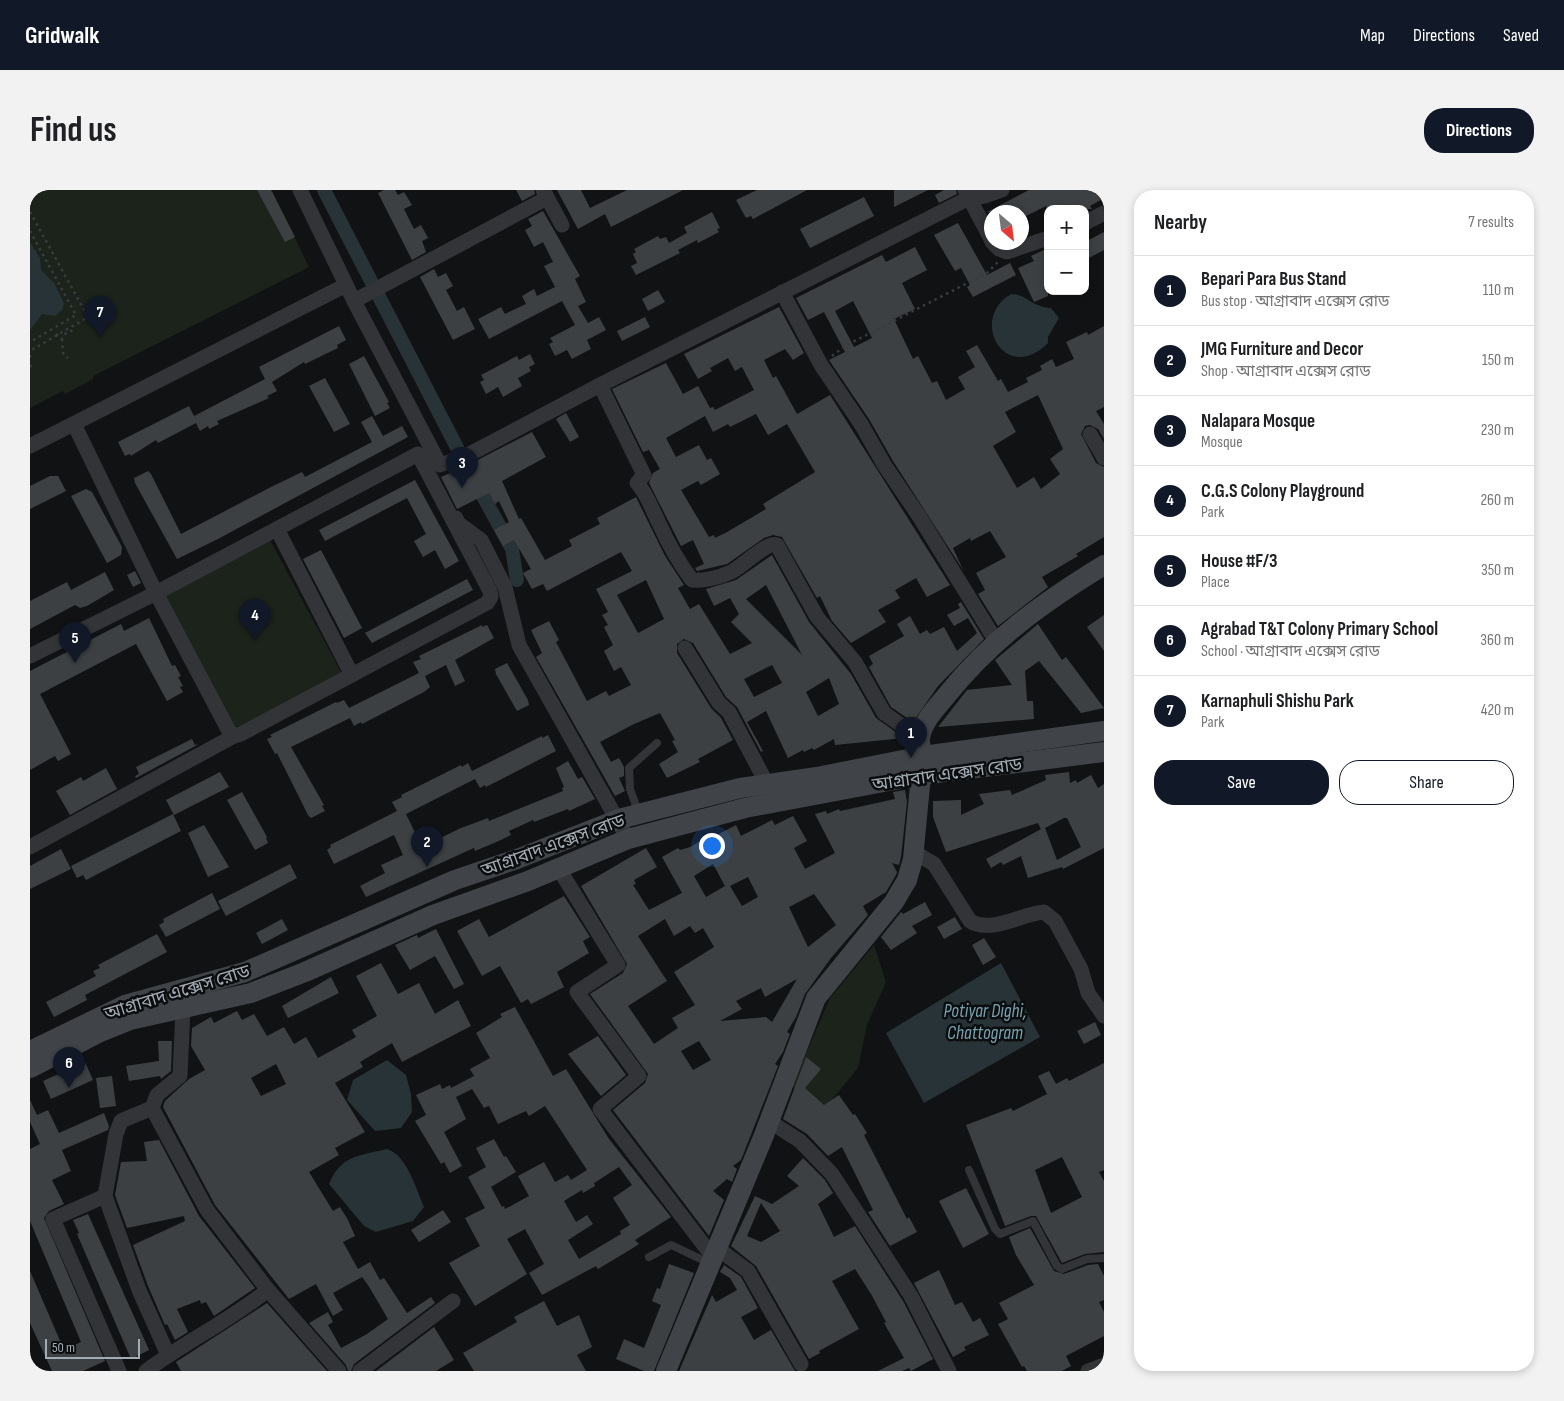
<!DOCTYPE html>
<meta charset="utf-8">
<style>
body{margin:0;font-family:"Sofia Sans Condensed","Noto Sans Bengali",sans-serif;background:#f2f2f2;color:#202124}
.controls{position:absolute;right:15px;top:15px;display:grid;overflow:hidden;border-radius:10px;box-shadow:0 2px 8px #0003}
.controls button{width:45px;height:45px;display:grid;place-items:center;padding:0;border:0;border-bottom:1px solid #e0e0e0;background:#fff;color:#202124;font:25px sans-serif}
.compass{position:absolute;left:954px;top:15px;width:45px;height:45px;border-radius:50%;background:#fff;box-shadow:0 2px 8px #0003;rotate:152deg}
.scale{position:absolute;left:15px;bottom:12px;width:95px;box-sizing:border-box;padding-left:5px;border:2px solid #a2acb4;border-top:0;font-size:14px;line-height:18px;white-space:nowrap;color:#a2acb4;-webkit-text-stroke:4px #0c0d0e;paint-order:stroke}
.you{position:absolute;left:681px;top:655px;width:18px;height:18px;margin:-12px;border:4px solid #fff;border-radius:50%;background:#1a73e8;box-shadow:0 0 0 8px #1a73e833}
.badge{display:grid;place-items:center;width:32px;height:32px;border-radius:50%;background:#111827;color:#fff;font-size:16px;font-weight:700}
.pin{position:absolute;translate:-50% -41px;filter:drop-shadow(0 1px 2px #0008)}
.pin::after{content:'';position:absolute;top:26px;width:18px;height:15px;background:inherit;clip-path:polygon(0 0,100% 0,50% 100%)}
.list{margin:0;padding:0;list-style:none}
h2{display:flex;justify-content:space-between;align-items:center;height:65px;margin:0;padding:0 20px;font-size:21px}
h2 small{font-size:16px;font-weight:400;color:#757577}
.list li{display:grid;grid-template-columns:32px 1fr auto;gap:15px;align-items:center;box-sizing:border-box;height:70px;padding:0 20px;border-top:1px solid #e0e0e0}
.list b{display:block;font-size:19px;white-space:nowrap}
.list p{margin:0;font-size:16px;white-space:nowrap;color:#757577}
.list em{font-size:16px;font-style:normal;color:#757577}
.actions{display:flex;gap:10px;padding:15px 20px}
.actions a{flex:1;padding:11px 0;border:1px solid #111827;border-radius:20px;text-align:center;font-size:18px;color:#111827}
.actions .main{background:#111827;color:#fff}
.map{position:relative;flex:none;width:1074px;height:1181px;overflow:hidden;border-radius:20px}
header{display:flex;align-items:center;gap:30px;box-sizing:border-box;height:70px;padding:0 25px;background:#111827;color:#fff}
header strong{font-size:24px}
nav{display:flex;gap:28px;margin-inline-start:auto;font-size:18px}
.intro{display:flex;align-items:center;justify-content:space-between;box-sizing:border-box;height:120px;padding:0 30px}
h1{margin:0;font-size:35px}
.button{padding:12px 22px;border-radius:20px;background:#111827;color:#fff;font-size:18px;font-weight:700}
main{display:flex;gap:30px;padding:0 30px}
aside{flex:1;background:#fff;border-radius:20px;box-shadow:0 2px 8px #0003}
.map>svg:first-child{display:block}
.green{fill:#1c231b}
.water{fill:#273337}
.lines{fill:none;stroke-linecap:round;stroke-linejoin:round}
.canal{stroke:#273337;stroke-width:14}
.building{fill:#3d4043;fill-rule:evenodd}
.path{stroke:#383c3f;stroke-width:2.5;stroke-dasharray:2.5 4;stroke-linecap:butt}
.lane{stroke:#323438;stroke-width:8}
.street{stroke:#323438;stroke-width:15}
.secondary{stroke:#404448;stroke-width:20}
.labels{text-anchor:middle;stroke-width:5;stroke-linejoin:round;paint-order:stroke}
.street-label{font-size:18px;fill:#a2acb4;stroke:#0c0d0e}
.water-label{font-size:19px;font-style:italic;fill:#77a3b1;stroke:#0c0d0e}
</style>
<header>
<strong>Gridwalk</strong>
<nav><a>Map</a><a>Directions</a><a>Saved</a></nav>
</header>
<div class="intro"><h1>Find us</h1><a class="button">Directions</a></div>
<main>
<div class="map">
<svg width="1074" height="1181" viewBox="0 0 1074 1181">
<rect width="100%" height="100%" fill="#111213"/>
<g class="green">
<path d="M0 0H242L279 77 63 186V189L35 204 33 201 0 218Z"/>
<path d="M240 350 317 493 210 549 134 407Z"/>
<path d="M844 755 856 792 837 835 828 878 794 919 762 896 800 808Z"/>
</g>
<g class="water">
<path d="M0 52 10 68 11 80 24 93 34 113 32 120 25 126 12 124 0 140Z"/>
<path d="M981 104C997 104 1001 117 1021 118L1029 128 1018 147V153C975 196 938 129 981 104Z"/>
<path d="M971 773 1010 847 894 913 856 843Z"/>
<path d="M357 870 376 885 381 904 382 922 371 938 345 941 317 910 323 890Z"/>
<path d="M357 959C377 965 386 999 394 1017L383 1031 346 1042 334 1036 299 994C311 965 329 966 357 959Z"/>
</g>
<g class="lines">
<path class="canal" d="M294 0 437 277 482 359 487 390"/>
</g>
<g class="building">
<path d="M227 0H241L265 47 255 52Z"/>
<path d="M354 0H365L368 5 374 2 382 15 374 19 384 39 391 35 398 48 392 51 396 62 382 70 348 3Z"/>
<path d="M486 0H504L505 4 492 11Z"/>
<path d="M527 0H551L560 18 597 0H653L581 37 575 24 548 39Z"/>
<path d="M727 0H777L723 29 721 26 716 28 706 10Z"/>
<path d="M864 0H898L864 17Z"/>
<path d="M914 0H926L927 4 909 13 905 5Z"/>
<path d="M999 0H1074V8L1060 16 1062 19H1017L1016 16 992 28V22H957Z"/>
<path d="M834 7 844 26 780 58 770 39Z"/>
<path d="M513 21 550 86 545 89 556 112 548 116 558 133 569 127 576 140 557 150 561 159 542 169 537 160 525 166 519 154 523 152 520 148 545 135 532 111 459 149 448 129 471 117 475 124 496 114 492 106 504 99 507 106 525 97 514 76 523 72 513 52 504 57 495 40 502 36 498 29Z"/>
<path d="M682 22 690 38 687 39 689 42 668 53 667 50 648 60 650 63 606 85 601 76 607 73 603 64 606 62 604 59 628 46 630 49 636 47 639 53 657 43 654 37Z"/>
<path d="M928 33 957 85 980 73 986 85 943 107 937 97 940 95 931 78 925 81 904 45Z"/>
<path d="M1074 42V60L1055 70V52Z"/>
<path d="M885 57 897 80 872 93 885 119 864 129 883 169 888 166 902 193 907 191 916 210 935 199 928 187 945 177 936 161 947 155 968 191 971 189 978 202 998 192 996 188 1012 180 1010 176 1022 169 1026 177 1044 169 1036 152 1057 142 1058 145 1074 136V217L1066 221 1074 234V249L1068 239 1060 235 1055 236 1051 244 1066 273 1074 277V347L1046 364 1048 366 1012 387 1018 397 968 436 948 404 955 400 946 383 976 367 960 341 941 351 940 348 923 358 933 380 863 271 839 229 799 170 815 162 794 122 778 130 766 108 852 65 856 72ZM823 111 842 148 824 157 805 121ZM1008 205 1033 259 1020 269 1030 284 1011 299 1004 287 987 298 963 256 986 242 975 222Z"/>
<path d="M1018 58V106L1004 112 988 78 1004 71 1001 66Z"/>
<path d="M404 79 408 87 416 83 423 96 416 100 427 121 434 117 445 139 423 150 390 87Z"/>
<path d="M628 100 635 112 618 121 612 109Z"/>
<path d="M749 117 774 163 763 170 755 159 734 170 743 188 746 186 767 224 800 205 920 395 897 407 886 388 865 400 870 408 848 420 856 432 821 453 802 431 790 406 787 408 752 347 743 345 734 348 697 374 667 381 665 378 674 374 663 350 651 356 619 293 623 283 630 279 619 260 613 262 582 199 636 173 653 204 668 196 680 218 683 217 685 220 724 200 712 177 705 181 698 168 680 178 682 181 668 189 654 164ZM726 224 738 245 757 234 785 282 733 314 736 319 697 342 685 348 684 345 679 347 651 300 668 291 671 295 690 284 681 268 677 270 669 255 646 267 636 248 675 226 683 242 698 234 700 237Z"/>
<path d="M615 127 620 137 592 151 587 141Z"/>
<path d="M309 136 316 150 307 155 308 158 275 174 274 172 242 192 247 201 237 206 239 208 187 231 189 234 179 239 178 236 170 241 166 233 128 253 126 250 101 266 100 264 95 266 88 252 159 216 164 226 235 189 229 177Z"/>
<path d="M500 164 505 174 499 177 501 181 488 188 492 196 473 207 468 197 456 204 450 192 454 190 451 185 487 166 489 170Z"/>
<path d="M334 166 359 212 357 213 360 218 345 226 319 174Z"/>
<path d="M295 188 320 234 304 242 279 196Z"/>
<path d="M536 223 549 247 540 252 526 229Z"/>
<path d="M342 226 353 246 372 236 378 247 188 349 147 369 105 293 104 288 118 281 121 284 151 344 241 297 272 282 275 287 342 252 331 232Z"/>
<path d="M502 242 516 267 472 291 489 329 491 328 515 370 542 356 539 350 570 334 567 328 606 307 635 366 654 395 648 398 660 419 669 414 700 464 722 453 701 432 709 424 700 408 684 416 676 399 706 390 742 365 779 432 821 484 846 528 874 548 805 555 804 549 784 560 782 558 774 562 773 560 758 568 736 521 717 532 733 561 731 562 707 517 696 507 663 453 654 449 647 454V463L681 518 691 528 703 550 668 569 670 572 637 588 629 574 648 562 642 551 645 550 630 523 604 534 570 552 581 572 589 568 594 577V586L589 588 595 601 585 606 506 467 512 463 501 440 519 431 529 450 526 452 557 511 576 501 579 506 601 495 591 477 584 481 574 461 583 455 574 437 578 435 572 425 578 422 566 399 602 381 591 362 517 401 513 394 502 399 493 383 501 379 484 350 473 356 464 340 479 332 469 311 465 314 459 303 427 319 411 287 438 275ZM616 390 634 429 608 443 587 405ZM736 395 772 465 716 409ZM742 475 752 493 724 507 714 489ZM799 488 809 514 788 526 776 502Z"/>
<path d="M20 286H28L36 301 0 319V296Z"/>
<path d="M385 290 429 371 415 379 405 360 393 367 384 351 396 344 377 308 295 351 289 340Z"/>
<path d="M56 299 62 302 92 357 91 365 77 373 41 306Z"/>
<path d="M291 360 332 438 314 448 273 369Z"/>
<path d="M105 381 111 393 103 397 97 385Z"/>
<path d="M75 382 84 400 57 416 50 418 45 415 0 439V411L37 392 41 400Z"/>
<path d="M437 389 443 400 342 453 335 443Z"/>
<path d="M931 412 954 449 908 496 883 532 861 517 839 477 843 474 839 466 874 446 867 434 880 426 890 444 897 440 900 444 914 437 927 461 947 443 938 428 924 436 917 425 930 418 928 414Z"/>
<path d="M1074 425V461L1057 437Z"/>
<path d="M119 428 142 476 145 475 151 486 148 487 153 496 150 497 153 502 137 511 106 454 10 504 41 564 28 571 25 566 0 580V481L91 434 94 441Z"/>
<path d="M1008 434 1032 470 1036 467 1074 518 1051 523 1009 471 995 481 997 511H1003L1004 529 908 537 937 500 982 495 965 470Z"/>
<path d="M452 435V437L457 435 464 448 425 470 435 491 425 496 416 475 395 486 400 497 394 502 332 534 331 532 324 536 320 528 261 557 294 615 292 616 295 621 281 628 278 625 247 563 245 564 237 549 242 547 240 545 306 512 307 513 314 510 319 518 389 483 383 472 391 469 389 466Z"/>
<path d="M477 473 498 510 499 515 487 521 466 484 465 479Z"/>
<path d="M518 545 526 561 456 597 455 595 450 598 445 589 376 624 389 651 401 645 404 651 431 638 458 628 459 631 533 601 532 598 534 597 526 578 538 571 548 589 552 587 565 609 539 621 538 619 504 632 503 630 479 641 481 645 471 650 445 661 444 658 435 662 336 707 330 696 355 683 351 675 373 665 364 645 304 674 297 660 301 657 300 655 367 621 362 612 372 607 371 605 431 575 432 577 438 573 442 581 512 546V548Z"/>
<path d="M162 549 165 555 169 554 106 588 105 586 109 584 106 577Z"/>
<path d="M76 578 87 599 40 625 26 601 51 587 53 591Z"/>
<path d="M190 582 199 597 144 625 136 610Z"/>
<path d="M1039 582 1040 593 1046 590 1047 593 1061 585 1068 598 1074 594V658L1033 679 1032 677 998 688 991 666 973 675 971 672 961 678 956 669 1011 639 1008 633 916 662 903 627V611L931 610V625L954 614 949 604 980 600 982 605 1016 590 1015 585ZM1034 628H1037L1051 657 1027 670 1015 638Z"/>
<path d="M875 600 877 612 871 667 869 675 862 673 867 682 866 685 856 702 833 716 838 725 801 768 775 804 766 827 757 842 760 844 753 862 745 874 748 876 711 970 703 976 707 979 702 992 697 989 683 1001 694 1010 679 1046 583 920 615 893 618 884 560 804 593 783 597 774 551 696 616 658 627 677 604 690 606 694 603 695 619 720 652 703 632 667 648 658 650 660 660 657 682 644 683 647 706 635 711 646 742 630 745 635 763 626 777 651 764 658 775 679 805 663 785 624 796 621 797 624 809 619 810 621 865 609 863 602ZM683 674 695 696 676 707 664 686ZM718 687 728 707 712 716 700 696ZM784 704 806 735 778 757 759 717ZM635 729 644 746 660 736 665 743 673 738 684 757 644 782 665 815 642 828 648 838 624 854 598 816 637 791 608 746ZM767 789 742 832 736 827 690 831 712 819 706 811 731 798 735 807ZM669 851 681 870 663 880 651 861Z"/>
<path d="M212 602 237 647 236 648 238 653 225 660 197 610Z"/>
<path d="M143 624 151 641 56 690 53 685 47 688 41 676Z"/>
<path d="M174 635 199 677 178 687 158 643Z"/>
<path d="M31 659 41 679 0 699V676Z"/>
<path d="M260 674 267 688 196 726 188 711Z"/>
<path d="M182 703 190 719 136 747 129 735 134 732 133 729Z"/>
<path d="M534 706 560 747 553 751 559 763 527 782 534 797 501 814 498 809 491 813 470 776 452 786 427 741 449 729 459 747Z"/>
<path d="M895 712 902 725 882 736 887 743 861 760 851 747 871 722 873 724Z"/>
<path d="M925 727 932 739 914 749 907 737Z"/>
<path d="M252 729 258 740 232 754 226 743Z"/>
<path d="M406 739 434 794 424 799 405 766 380 780 365 755 387 745 388 748Z"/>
<path d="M127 744 137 762 55 805 57 810 24 827 16 812 66 786 63 781 70 778 68 775Z"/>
<path d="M954 748 966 767 953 775 942 755Z"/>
<path d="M351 773 368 804 389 793 405 824 428 810 441 836 372 872 362 853 330 872 333 877 305 893 335 942 305 958 309 965 279 982 303 1021 310 1017 318 1030 325 1046 313 1052 328 1079 340 1072 350 1090 354 1088 377 1123 401 1107 405 1113 324 1174 321 1181H318L316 1175 279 1133 298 1122 303 1132 298 1135 311 1158 337 1144 358 1129 338 1095 332 1087 303 1103 313 1120 303 1126 286 1094 259 1109 185 1015 133 917 135 911 159 889 175 880 161 856 162 838 181 827 184 833 207 821 212 830 224 824 237 846 254 837 264 854 276 847 288 868 326 847 322 840 347 826 326 786ZM246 874 256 894 231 906 221 888Z"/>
<path d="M301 787 309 803 258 828 252 816Z"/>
<path d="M485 817 523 886 536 879 579 949 641 1027 605 1050 609 1054 603 1058 568 1079 566 1076 512 1105 499 1083 514 1074 495 1039 477 1049 497 1084 445 1116 419 1073 450 1056 435 1028 455 1018 438 987 456 977 446 958 464 949 474 967 476 966 486 982 461 997 472 1017 474 1016 475 1019 499 1006 488 986 514 972 525 992 538 985 541 990 557 980 515 916 499 926 496 921 468 934 459 916 454 918 442 899 426 907 436 929 414 942 432 976 420 983 414 972 411 974 385 931 396 925 386 905 410 894 412 899 420 895 421 898 444 886 440 879 460 868 446 843 472 827 470 824ZM589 977 602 995 583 1008 600 1035 590 1041 591 1044 549 1069 538 1050 563 1034 557 1025 546 1032 534 1011 552 1000 553 1003 565 996 564 993Z"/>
<path d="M1065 832 1071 845 1054 854 1047 841Z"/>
<path d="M568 846 596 885 571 906 538 864Z"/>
<path d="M128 851H142L141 881 131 889 130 886 99 891 96 876 129 871Z"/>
<path d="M776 867 791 879 775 898 794 915 809 905 823 925 825 924 837 943 834 945 877 1029 879 1027 887 1042 860 1056 838 1022 843 1020 812 957 798 966 777 944 753 929Z"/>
<path d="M55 872 63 890 21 909 13 891Z"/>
<path d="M1074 873V980L1069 982 1074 991V1062L1055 1064 1032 1073 1006 1026H1001L975 1036 936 935 981 918 983 921 1017 904 1008 886 1019 881 1026 894 1037 888 1039 891ZM1032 967 1052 1007 1021 1023 1005 980Z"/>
<path d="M82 886 86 916 70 918 66 888Z"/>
<path d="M0 910 7 925 18 920 29 943 74 923 79 936 78 940 32 960 41 981 22 990 34 1014 19 1021 14 1028 75 1171 53 1181H22L0 1133V1081L34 1160 51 1152 0 1031V959L10 954 0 932Z"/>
<path d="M129 950 169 1026 225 1098 184 1126 176 1112 171 1114 170 1110 147 1119 158 1142 145 1150 137 1134 135 1135 118 1096 103 1055 155 1031 154 1026 97 1038 85 1005 91 972 117 971 114 952Z"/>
<path d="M773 968 795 990 803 1003 788 1014 804 1047 825 1036 873 1111 903 1169 881 1181 879 1178 872 1181H848L874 1168 854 1133 856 1132 841 1104 825 1079 802 1091 829 1139 789 1161 790 1163 779 1169 726 1076 701 1056 725 1006 742 1014 769 996 757 986ZM731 1013 750 1041 731 1052 717 1046Z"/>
<path d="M936 998 959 1044 933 1058 909 1011Z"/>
<path d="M413 1020 421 1032 389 1052 381 1040Z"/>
<path d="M58 1024 119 1160 101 1169 47 1044 49 1043 43 1030Z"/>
<path d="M1000 1038 1024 1081 1034 1084 1058 1075 1068 1074 1074 1086V1110L1069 1112 1074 1122V1146L1036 1166 1041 1176 1032 1181H997L994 1176 992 1177 968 1134 978 1129 969 1113 1004 1095 986 1065 979 1047Z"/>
<path d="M639 1074 664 1083 624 1181H614L586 1169 594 1149 614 1158 631 1115 622 1111 627 1098 630 1099Z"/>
<path d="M694 1075 711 1087 728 1118 711 1127 724 1150 741 1140 765 1181H649L682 1105 686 1112 707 1100 700 1088 690 1082Z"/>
<path d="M909 1080 925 1115 932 1112 943 1132 950 1128 959 1145 934 1157 936 1160 923 1167 884 1093Z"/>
<path d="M514 1111 527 1136 549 1125 562 1157 547 1165 556 1181H444L433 1163 487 1132 484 1127Z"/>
<path d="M237 1113 297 1181H151L146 1172Z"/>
<path d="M404 1137 424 1170 406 1181H346Z"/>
</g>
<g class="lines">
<g class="path">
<path d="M0 22 58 127 0 161"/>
<path d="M0 41 46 125 0 152"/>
<path d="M26 144 32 149 36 143 46 139"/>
<path d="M32 149 33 163 38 168"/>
<path d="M0 165V169"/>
<path d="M802 166 815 156 957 83 968 72"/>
<path d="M0 175 2 179"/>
</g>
<g class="lane">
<path d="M609 624 600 599 599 578 627 553"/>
<path d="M939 980 965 1039 970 1044 1003 1031 1027 1076 1032 1079 1057 1069 1074 1068"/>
<path d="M619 1067 641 1055 679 1073"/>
</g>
<g class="street">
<path d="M270 0 324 111 410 275 434 267 570 195 939 8 955 6 972 0"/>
<path d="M513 0 532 35"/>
<path d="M935 0 962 51"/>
<path d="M1055 33 1074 23"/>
<path d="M962 52 969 59 977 62 1018 48"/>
<path d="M752 102 791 175 831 234 855 276 889 326 966 451"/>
<path d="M324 111 517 8"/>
<path d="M570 195 614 285 607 293C617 304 621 317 628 331 637 351 648 372 662 390 676 391 688 388 701 382 712 377 737 351 747 355L787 427 825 472 854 523 889 548"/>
<path d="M1060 244 1074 268"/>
<path d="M0 256 316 95"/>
<path d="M426 328 428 333 451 350 475 397 489 455 598 649"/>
<path d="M247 339 322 485"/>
<path d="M655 458 689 513 699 522 737 594"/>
<path d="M0 466 126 403 200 543 204 546"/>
<path d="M0 657 204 546 211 544 457 413 461 407 460 401 388 264 126 403 44 234"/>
<path d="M884 662 904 674 940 731C961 744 991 724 1014 722L1025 731 1051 779 1058 803 1074 826"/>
<path d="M529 679 588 775 547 802 609 886 570 919 683 1067"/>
<path d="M153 819 150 886 127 905 122 918 177 1020 238 1100 309 1181"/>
<path d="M122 918 91 931 86 944 75 1006 109 1100 138 1165"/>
<path d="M739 931 770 951 802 984 881 1106 919 1181"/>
<path d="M75 1006 23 1029 89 1181"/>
<path d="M687 1058 718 1081 771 1174"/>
<path d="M116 1181C155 1152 199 1131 238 1100"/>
<path d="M330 1181 423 1111"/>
<path d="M1058 1181 1074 1175"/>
</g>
<g class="secondary">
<path d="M893 566C892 561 889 553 890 548 892 532 907 517 916 506 962 449 1012 413 1074 375"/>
<path d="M0 861 95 815 215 782 425 690 487 669 589 629 710 598 787 587 893 566 1074 541"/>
<path d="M0 878 68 843 100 830 221 803 275 782 403 725 498 691 598 649 715 618 891 585 1074 562"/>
<path d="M636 1181 734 945 786 808 864 712 877 690 883 669 891 585"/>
</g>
</g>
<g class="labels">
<g class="street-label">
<text transform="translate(917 584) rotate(-8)" y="6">আগ্রাবাদ এক্সেস রোড</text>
<text transform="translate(523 655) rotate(-20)" y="6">আগ্রাবাদ এক্সেস রোড</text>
<text transform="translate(147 802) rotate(-17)" y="6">আগ্রাবাদ এক্সেস রোড</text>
</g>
<g class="water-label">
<text x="955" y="827">Potiyar Dighi,<tspan x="955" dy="22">Chattogram</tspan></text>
</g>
</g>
</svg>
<div class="controls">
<button>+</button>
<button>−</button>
</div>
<svg class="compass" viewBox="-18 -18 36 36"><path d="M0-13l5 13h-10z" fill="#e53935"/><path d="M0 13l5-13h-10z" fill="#757577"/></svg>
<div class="scale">50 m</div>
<div class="you"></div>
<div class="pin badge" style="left:881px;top:568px">1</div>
<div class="pin badge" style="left:397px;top:677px">2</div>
<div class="pin badge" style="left:432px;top:298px">3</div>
<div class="pin badge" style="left:225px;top:450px">4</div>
<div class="pin badge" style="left:45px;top:473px">5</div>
<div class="pin badge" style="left:39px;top:898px">6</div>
<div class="pin badge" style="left:70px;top:147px">7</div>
</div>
<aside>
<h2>Nearby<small>7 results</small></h2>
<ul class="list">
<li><span class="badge">1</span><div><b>Bepari Para Bus Stand</b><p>Bus stop · আগ্রাবাদ এক্সেস রোড</p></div><em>110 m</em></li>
<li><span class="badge">2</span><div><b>JMG Furniture and Decor</b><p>Shop · আগ্রাবাদ এক্সেস রোড</p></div><em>150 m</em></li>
<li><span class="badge">3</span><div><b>Nalapara Mosque</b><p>Mosque</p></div><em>230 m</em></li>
<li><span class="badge">4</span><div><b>C.G.S Colony Playground</b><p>Park</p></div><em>260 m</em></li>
<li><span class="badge">5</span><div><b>House #F/3</b><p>Place</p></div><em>350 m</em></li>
<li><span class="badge">6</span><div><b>Agrabad T&amp;T Colony Primary School</b><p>School · আগ্রাবাদ এক্সেস রোড</p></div><em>360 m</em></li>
<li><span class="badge">7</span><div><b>Karnaphuli Shishu Park</b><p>Park</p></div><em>420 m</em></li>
</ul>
<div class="actions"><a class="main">Save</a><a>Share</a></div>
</aside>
</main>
